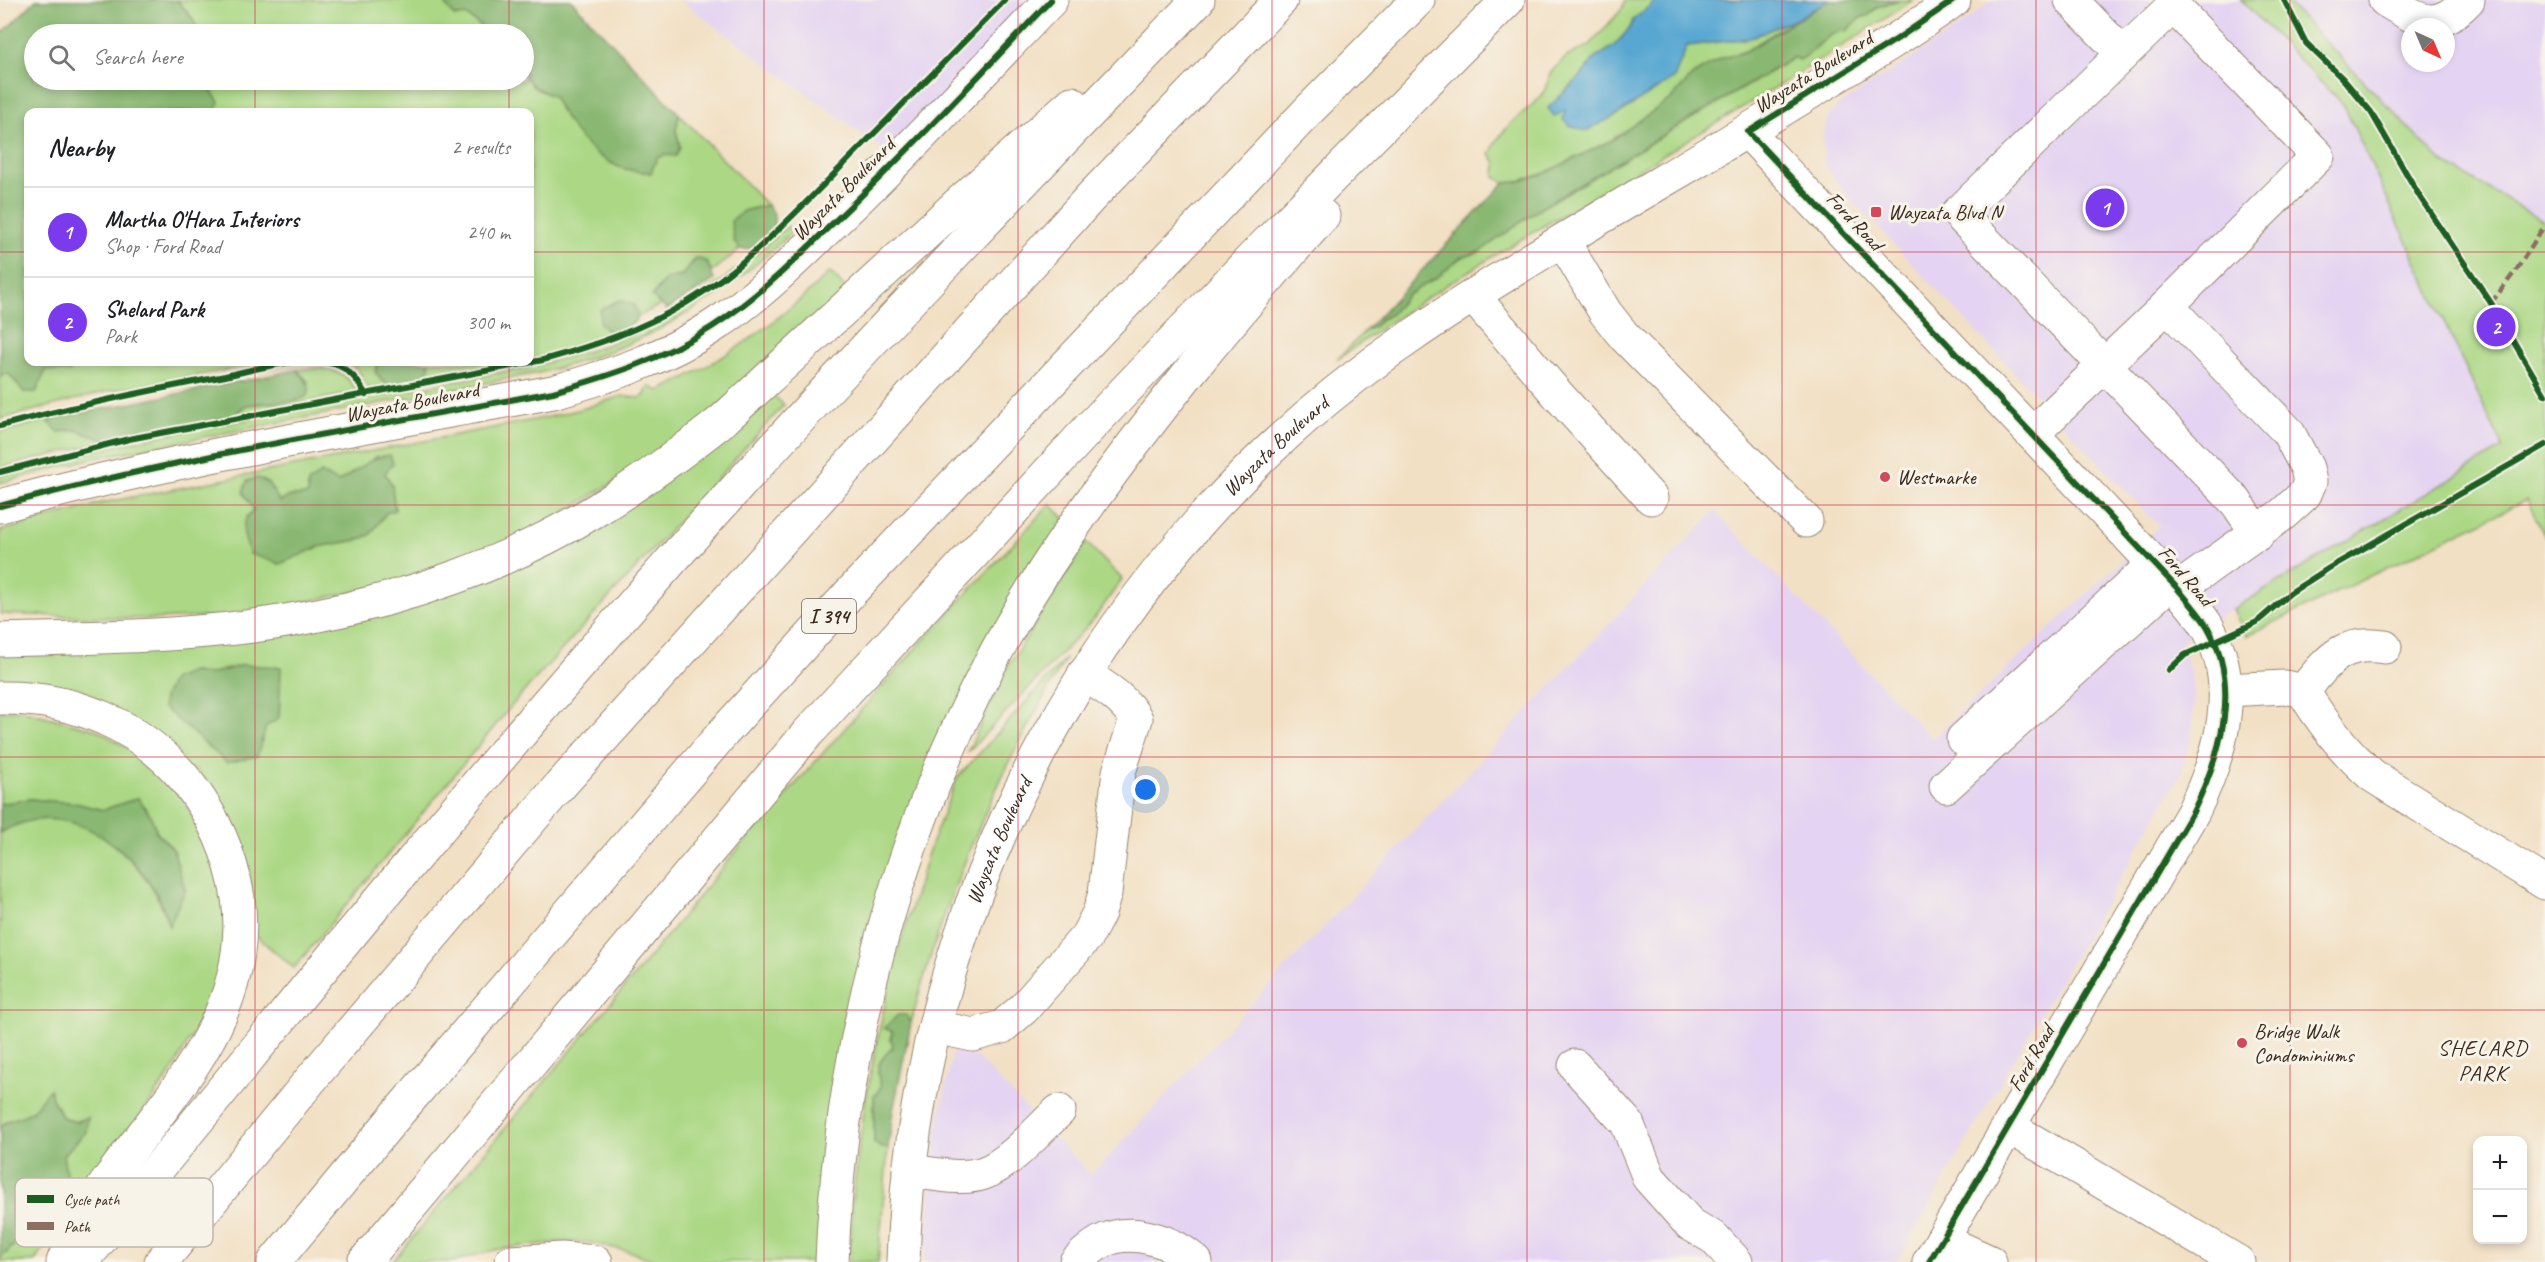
<!DOCTYPE html>
<meta charset="utf-8">
<style>
body{margin:0;font-family:Caveat,sans-serif;background:#f2f2f2;color:#202124}
.controls{position:absolute;right:18px;bottom:18px;display:grid;overflow:hidden;border-radius:12px;box-shadow:0 3px 9px #0003}
.controls button{width:54px;height:54px;display:grid;place-items:center;padding:0;border:0;border-bottom:2px solid #e0e0e0;background:#fff;color:#202124;font:30px sans-serif}
.compass{position:absolute;left:2401px;top:18px;width:54px;height:54px;border-radius:50%;background:#fff;box-shadow:0 3px 9px #0003;rotate:136deg}
.you{position:absolute;left:1146px;top:790px;width:21px;height:21px;margin:-15px;border:4px solid #fff;border-radius:50%;background:#1a73e8;box-shadow:0 0 0 9px #1a73e833}
.badge{display:grid;place-items:center;width:39px;height:39px;border-radius:50%;background:#7c3aed;color:#fff;font-size:20px;font-weight:700}
.pin{position:absolute;translate:-50% -50%;border:3px solid #fff;box-shadow:0 2px 6px #0006}
.list{margin:0;padding:0;list-style:none}
h2{display:flex;justify-content:space-between;align-items:center;height:78px;margin:0;padding:0 24px;font-size:26px}
h2 small{font-size:20px;font-weight:400;color:#757577}
.list li{display:grid;grid-template-columns:39px 1fr auto;gap:18px;align-items:center;box-sizing:border-box;height:90px;padding:0 24px;border-top:2px solid #e0e0e0}
.list b{display:block;font-size:22px;white-space:nowrap}
.list p{margin:0;font-size:20px;white-space:nowrap;color:#757577}
.list em{font-size:20px;font-style:normal;color:#757577}
.icon{flex:none;width:33px;height:33px;fill:none;stroke:currentColor;stroke-width:2;stroke-linecap:round;stroke-linejoin:round}
.map{position:relative;flex:none;width:2545px;height:1262px;overflow:hidden}
.search{position:absolute;background:#fff;box-shadow:0 3px 9px #0003;left:24px;top:24px;width:510px;height:66px;display:flex;align-items:center;gap:15px;box-sizing:border-box;padding:0 21px;border-radius:33px;color:#757577;font-size:22px}
.panel{position:absolute;background:#fff;box-shadow:0 3px 9px #0003;left:24px;top:108px;width:510px;height:258px;border-radius:12px}
.map>svg:first-child{display:block}
.built{fill:#e4d3f2;fill-rule:evenodd}
.green{fill:#acd885;stroke:#748152;stroke-width:1.5;fill-rule:evenodd}
.forest{fill:#89b872;stroke:#627148;stroke-width:1.5}
.water{fill:#59a7d2;stroke:#4a6878;stroke-width:1.5}
.lines{fill:none;stroke-linecap:round;stroke-linejoin:round}
.minor-casing{stroke:#968571;stroke-width:35}
.highway-casing{stroke:#968571;stroke-width:35}
.minor{stroke:#fff;stroke-width:33}
.highway{stroke:#fff;stroke-width:33}
.quiet{stroke:#8d6e63;stroke-width:4.5;stroke-dasharray:9 4.5;stroke-linecap:butt}
.cycleway-casing{stroke:#f7f3e8;stroke-width:10}
.cycleway{stroke:#1b5e20;stroke-width:6}
.grid{fill:none;stroke:#d1495b;stroke-width:1.5;stroke-opacity:0.55}
.poi-dot{fill:#d1495b;stroke:#f7f3e8;stroke-width:2}
.labels{text-anchor:middle;stroke-width:6;stroke-linejoin:round;paint-order:stroke}
.shield{fill:#f7f3e8;stroke:#73665b;stroke-width:1.5}
.shield-label{font-size:20px;font-weight:bold;fill:#3b2a1e}
.street-label{font-size:21px;fill:#3b2a1e;stroke:#f7f3e8}
.poi-label{font-size:21px;fill:#3b2a1e;stroke:#f7f3e8;text-anchor:start}
.neighbourhood-label{font-size:22px;letter-spacing:1.5px;fill:#3b2a1e;stroke:#f7f3e8}
.key{fill:#f7f3e8;stroke:#bfb7ab;stroke-width:1.5}
.key-label{font-size:16px;fill:#3b2a1e}
</style>
<div class="map">
<svg width="2545" height="1262" viewBox="0 0 2545 1262">
<rect width="100%" height="100%" fill="#f7f3e8"/>
<filter id="ink" filterUnits="userSpaceOnUse"><feTurbulence type="fractalNoise" baseFrequency=".0167" numOctaves="2"/><feDisplacementMap in="SourceGraphic" scale="12" xChannelSelector="R" yChannelSelector="G"/><feConvolveMatrix kernelMatrix="1 2 1 2 8 2 1 2 1" color-interpolation-filters="sRGB"/></filter>
<filter id="wash" filterUnits="userSpaceOnUse"><feTurbulence type="fractalNoise" baseFrequency=".008" numOctaves="4" result="noise"/><feDisplacementMap in="SourceGraphic" scale="24" xChannelSelector="R" yChannelSelector="G"/><feGaussianBlur stdDeviation="1.35" result="paint"/><feColorMatrix in="noise" values="0 0 0 0 0 0 0 0 0 0 0 0 0 0 0 0 0 1.4 0 .05"/><feComposite in="paint" operator="in"/></filter>
<g filter="url(#wash)">
<rect width="100%" height="100%" fill="#f2e0c4"/>
<g class="built">
<path d="M680 0H1051L897 160Z"/>
<path d="M1993 0H2241L2344 106 2503 448 2180 641 2192 678 2194 701 2191 740 2179 777 1896 1262H924L936 1133 956 1036 1091 1175 1715 511 1932 739 2159 526 1840 187 1824 164 1823 134 1828 119 1836 107 1951 32Z"/>
<path d="M2285 0H2545V222L2441 161ZM2410 27H2446V63H2410Z"/>
</g>
<g class="green">
<path d="M177 0H445L447 7 465 15 481 26 482 34H200L192 18Z"/>
<path d="M1625 0H1657L1634 20 1630 28 1614 46 1594 59 1582 75 1548 108 1615 116 1674 78 1687 46 1750 38 1796 19 1746 51 1720 59 1693 75 1673 97 1612 140 1545 173 1517 182 1504 183 1495 177 1496 163 1490 154 1497 140 1510 124 1540 98 1547 86 1550 73 1566 57 1590 45 1622 9Z"/>
<path d="M1898 0H1913C1808 70 1698 134 1589 199 1503 250 1417 300 1337 360L1366 330 1375 326 1381 319 1391 314 1407 295 1436 278 1460 258 1479 252 1541 208 1795 57 1799 59C1817 52 1825 31 1846 31L1860 18 1869 15 1877 7Z"/>
<path d="M2241 0H2285L2441 161 2545 222V537L2527 500 2246 636 2233 609 2503 448 2344 106Z"/>
<path d="M524 74 533 88 553 96 561 112 656 158 680 147 676 130 679 114 767 205 743 211 734 241 740 249 712 272 707 262 696 258 681 276 666 279 652 296 662 304 638 317 634 305 606 331 613 335 584 346 530 360V112H215L218 102 203 81 524 80Z"/>
<path d="M787 226 792 232C717 304 639 349 538 373L89 459 0 483V476C140 433 287 414 430 386 498 373 568 363 631 335 690 308 740 270 787 226Z"/>
<path d="M830 272 848 291 666 452 521 537 389 585 232 616 153 619 0 614V531L102 503 549 417 582 409 621 396 640 398 645 395 648 386 659 391C725 360 778 323 830 272ZM377 456 392 486 386 513 370 535 357 540 318 547 279 564 246 517 254 510 247 481 257 478 268 483 280 502C291 495 300 498 311 494 336 485 356 472 377 456Z"/>
<path d="M80 362H271L105 392 0 419V376L8 372 24 392H36L46 370 69 372Z"/>
<path d="M346 362H379L375 371 381 380 391 386 369 389 357 368Z"/>
<path d="M429 362H518L420 381 429 368Z"/>
<path d="M319 368C337 370 349 375 357 392L234 416 246 405 296 401 307 395 308 381 297 370Z"/>
<path d="M773 395 784 405 519 697 294 968 254 934 198 771 0 683V654L402 609ZM243 665 174 716 163 707 192 672 210 674Z"/>
<path d="M47 420 59 432 76 430 107 441 0 468V432Z"/>
<path d="M1050 504 1065 519 934 751 819 1262H660L631 1252 588 1242H559L498 1249 451 1262H392L639 970 731 857 917 647Z"/>
<path d="M1086 542 1122 579 1094 619 967 753 1008 667Z"/>
<path d="M1066 658C997 773 946 893 911 1023L906 1016 884 1028 893 1032 891 1038 893 1047C877 1062 875 1067 881 1087L874 1097V1143L882 1148 888 1147 878 1262H849L853 1194 866 1096 874 1055 892 971 929 850 957 778Z"/>
<path d="M21 710 97 730 140 755 182 796 218 867 226 929 216 991 171 1073 34 1262H1L0 1259 18 1241 36 1228 63 1155 86 1132 87 1118 76 1122 63 1118 52 1099 50 1090C42 1096 38 1108 30 1112 20 1119 7 1118 0 1128V833C73 787 147 858 169 925L185 890 173 849 157 833 151 816 138 798 103 810 75 803 30 799 0 804V711Z"/>
</g>
<g class="forest">
<path d="M36 0H177L192 18 200 34H34V80H204L219 102 215 112H28V362H80L69 372 46 370 36 392H24L8 373 0 376V35Z"/>
<path d="M445 0H571L679 114 676 130 680 147 676 156 665 155 657 158 651 173C641 171 628 171 619 167 587 153 568 126 553 96 516 81 524 71 524 34H482L480 25 465 15 455 17 447 7Z"/>
<path d="M1830 0H1898L1877 7 1869 15 1860 18 1846 31C1825 31 1817 52 1799 60L1794 57 1541 208 1479 252 1460 258 1436 278 1407 295 1391 314 1381 319 1375 326 1366 330 1504 183 1517 182 1545 173 1612 140 1673 97 1693 75 1720 59 1746 51Z"/>
<path d="M767 205 774 214V230C763 239 755 251 740 249L734 241 731 221 743 211Z"/>
<path d="M697 258 707 262 714 280 667 310 652 297 666 279 682 276Z"/>
<path d="M619 300 634 305 638 317 630 327 613 335 600 324V310Z"/>
<path d="M379 362H429V368L420 381 391 386 381 380 375 371Z"/>
<path d="M297 370C339 413 260 398 245 406 241 408 237 413 234 416L107 441 76 430 59 432 47 420Z"/>
<path d="M390 455 393 463 385 473 392 485 395 510 386 513 370 535 357 540 318 547 280 564 250 554C244 536 237 524 254 510L243 492 247 481 258 478 268 483 280 502 290 496 308 495V483L321 473 338 482C356 473 370 456 390 455Z"/>
<path d="M243 665 281 667 279 718 266 727 257 756 227 763 163 707 164 697 172 680 192 672 210 674Z"/>
<path d="M138 798 151 816 157 833 173 849 185 890 169 926C166 918 164 908 160 900 131 844 62 794 0 833V804L30 799 75 803 103 810Z"/>
<path d="M898 1015H906L911 1023 893 1111 888 1147 882 1148 874 1143V1097L881 1087C875 1067 878 1062 893 1047L891 1038 893 1032 884 1028Z"/>
<path d="M50 1089 52 1099 63 1118 76 1122 88 1117 86 1132 63 1155 68 1184 36 1228 18 1241 0 1259V1128C7 1117 21 1119 31 1112 37 1108 42 1096 50 1089Z"/>
</g>
<path class="water" d="M1657 0H1830L1796 19 1750 38 1687 46 1674 78 1615 116 1586 131 1570 126 1563 120 1565 110 1555 117 1548 108 1582 75 1594 59 1614 46 1630 28 1633 20Z"/>
</g>
<g filter="url(#ink)">
<g class="lines">
<g class="minor-casing">
<g id="minor">
<path d="M2071 0 2123 54"/>
<path d="M2385 0C2420 21 2435 34 2468 0"/>
<path d="M1748 132 2178 589C2188 601 2199 613 2207 626 2242 686 2221 754 2193 812L1929 1262"/>
<path d="M1563 241 1605 312 1624 336 1806 521"/>
<path d="M1473 296 1558 395 1651 498"/>
<path d="M2167 306 2318 156 2173 6 1958 213 2236 502 2258 534"/>
<path d="M2032 434 2167 306 2288 432 2307 468 2310 482 2305 494 2283 514 2178 589"/>
<path d="M0 506C181 456 368 427 553 392 609 376 663 359 712 327 757 298 794 261 832 224 908 152 979 75 1051 0"/>
<path d="M2225 690 2285 687 2303 691C2323 724 2344 751 2373 776L2545 883"/>
<path d="M2303 691C2329 660 2341 640 2385 647"/>
<path d="M1963 739 2154 564"/>
<path d="M1946 786 2171 582"/>
<path d="M935 1027 973 1035 1002 1027 1023 1009 1087 936 1099 913 1105 893 1119 772 1136 719C1124 698 1104 687 1084 674"/>
<path d="M1575 1066 1627 1123 1649 1178 1690 1224 1714 1238 1736 1262"/>
<path d="M2009 1127 2238 1262"/>
<path d="M909 1171C932 1173 962 1181 984 1173 1010 1164 1038 1130 1059 1111"/>
<path d="M1942 1240 1990 1262"/>
<path id="s1" d="M903 1262C913 898 1105 545 1406 340 1540 248 1684 172 1822 85 1867 58 1912 31 1954 0"/>
<path d="M1076 1262C1083 1255 1092 1247 1101 1242 1131 1226 1173 1241 1196 1262"/>
</g>
</g>
<g class="highway-casing">
<g id="highway">
<path d="M0 640C103 637 207 637 308 617 406 599 507 564 593 512 638 485 681 453 723 420L959 203 1072 103"/>
<path d="M0 698C72 697 139 724 185 779 213 814 231 853 238 898 256 1031 143 1117 82 1220 74 1233 69 1248 63 1262"/>
<path d="M82 1262C294 1001 507 742 732 493 884 325 1041 163 1198 0"/>
<path d="M161 1262 317 1072 558 788 1090 198 1281 0"/>
<path d="M274 1262 398 1113 723 733 851 592 1310 109 1418 0"/>
<path d="M364 1262 807 734 1092 425 1256 254 1508 0"/>
<path d="M511 1262 562 1259 596 1262"/>
<path d="M832 1262C841 1005 921 749 1067 536 1144 423 1232 318 1323 216"/>
</g>
</g>
<use href="#minor" class="minor"/>
<use href="#highway" class="highway"/>
<path class="quiet" d="M2491 303 2517 269 2543 228"/>
<g class="cycleway-casing">
<g id="cycleway">
<path d="M2284 0 2306 43 2343 79 2371 112 2420 197 2491 303 2545 395"/>
<path d="M0 426C73 406 146 391 220 377 255 370 298 355 334 364 350 369 358 381 366 395"/>
<path d="M0 472 129 439 543 360C593 346 641 330 686 303 746 267 794 214 843 165 897 110 951 55 1005 0"/>
<path d="M0 506C181 456 368 427 553 392 609 376 663 359 712 327 757 298 794 261 832 224 908 152 979 75 1051 0"/>
<path d="M2169 670 2185 655 2257 622 2290 593 2329 568 2545 445"/>
<path d="M1929 1262 2193 812C2221 754 2242 686 2207 626 2199 613 2188 601 2178 589L1748 132 1897 39 1954 0"/>
</g>
</g>
<use href="#cycleway" class="cycleway"/>
</g>
</g>
<path class="grid" d="M255 0V34M509 0V34M764 0V1262M1018 0V1262M1272 0V1262M1527 0V1262M1782 0V1262M2036 0V1262M2290 0V1262M255 80V112M509 80V112M0 252H28M530 252H2545M255 362V1262M509 362V1262M0 505H2545M0 757H2545M0 1010H2545"/>
<g class="poi-dot">
<rect x="1870" y="206" width="12" height="12" rx="3"/>
<circle cx="1885" cy="477" r="6"/>
<circle cx="2242" cy="1043" r="6"/>
</g>
<g class="labels">
<rect class="shield" x="802" y="599" width="54" height="34" rx="4.5"/>
<g class="shield-label">
<text x="829" y="623">I 394</text>
</g>
<g class="street-label">
<text transform="translate(1813 72) rotate(-32)" y="7">Wayzata Boulevard</text>
<text transform="translate(843 189) rotate(-45)" y="7">Wayzata Boulevard</text>
<text transform="translate(1855 221) rotate(47)" y="7">Ford Road</text>
<text transform="translate(412 402) rotate(-11)" y="7">Wayzata Boulevard</text>
<text dy="7" stroke="none"><textPath href="#s1" startOffset="921">Wayzata Boulevard</textPath></text>
<text transform="translate(2186 576) rotate(49)" y="7">Ford Road</text>
<text dy="7" stroke="none"><textPath href="#s1" startOffset="435">Wayzata Boulevard</textPath></text>
<text transform="translate(2031 1058) rotate(-60)" y="7">Ford Road</text>
</g>
<g class="poi-label">
<text x="1888" y="219">Wayzata Blvd N</text>
<text x="1897" y="484">Westmarke</text>
<text x="2254" y="1038">Bridge Walk<tspan x="2254" dy="24">Condominiums</tspan></text>
</g>
<g class="neighbourhood-label">
<text x="2483" y="1055">SHELARD<tspan x="2483" dy="25">PARK</tspan></text>
</g>
</g>
<rect x="15" y="1178" width="198" height="69" rx="9" class="key"/>
<rect x="27" y="1195" width="27" height="8" fill="#1b5e20"/>
<rect x="27" y="1222" width="27" height="8" fill="#8d6e63"/>
<g class="key-label">
<text x="64" y="1205">Cycle path</text>
<text x="64" y="1232">Path</text>
</g>
</svg>
<div class="controls">
<button>+</button>
<button>−</button>
</div>
<svg class="compass" viewBox="-18 -18 36 36"><path d="M0-13l5 13h-10z" fill="#e53935"/><path d="M0 13l5-13h-10z" fill="#757577"/></svg>
<div class="you"></div>
<div class="pin badge" style="left:2105px;top:208px">1</div>
<div class="pin badge" style="left:2496px;top:327px">2</div>
<div class="search"><svg class="icon" aria-label="search" viewBox="0 0 24 24"><circle cx="10" cy="10" r="6"/><path d="M15 15l6 6"/></svg>Search here</div>
<section class="panel">
<h2>Nearby<small>2 results</small></h2>
<ul class="list">
<li><span class="badge">1</span><div><b>Martha O'Hara Interiors</b><p>Shop · Ford Road</p></div><em>240 m</em></li>
<li><span class="badge">2</span><div><b>Shelard Park</b><p>Park</p></div><em>300 m</em></li>
</ul>
</section>
</div>
